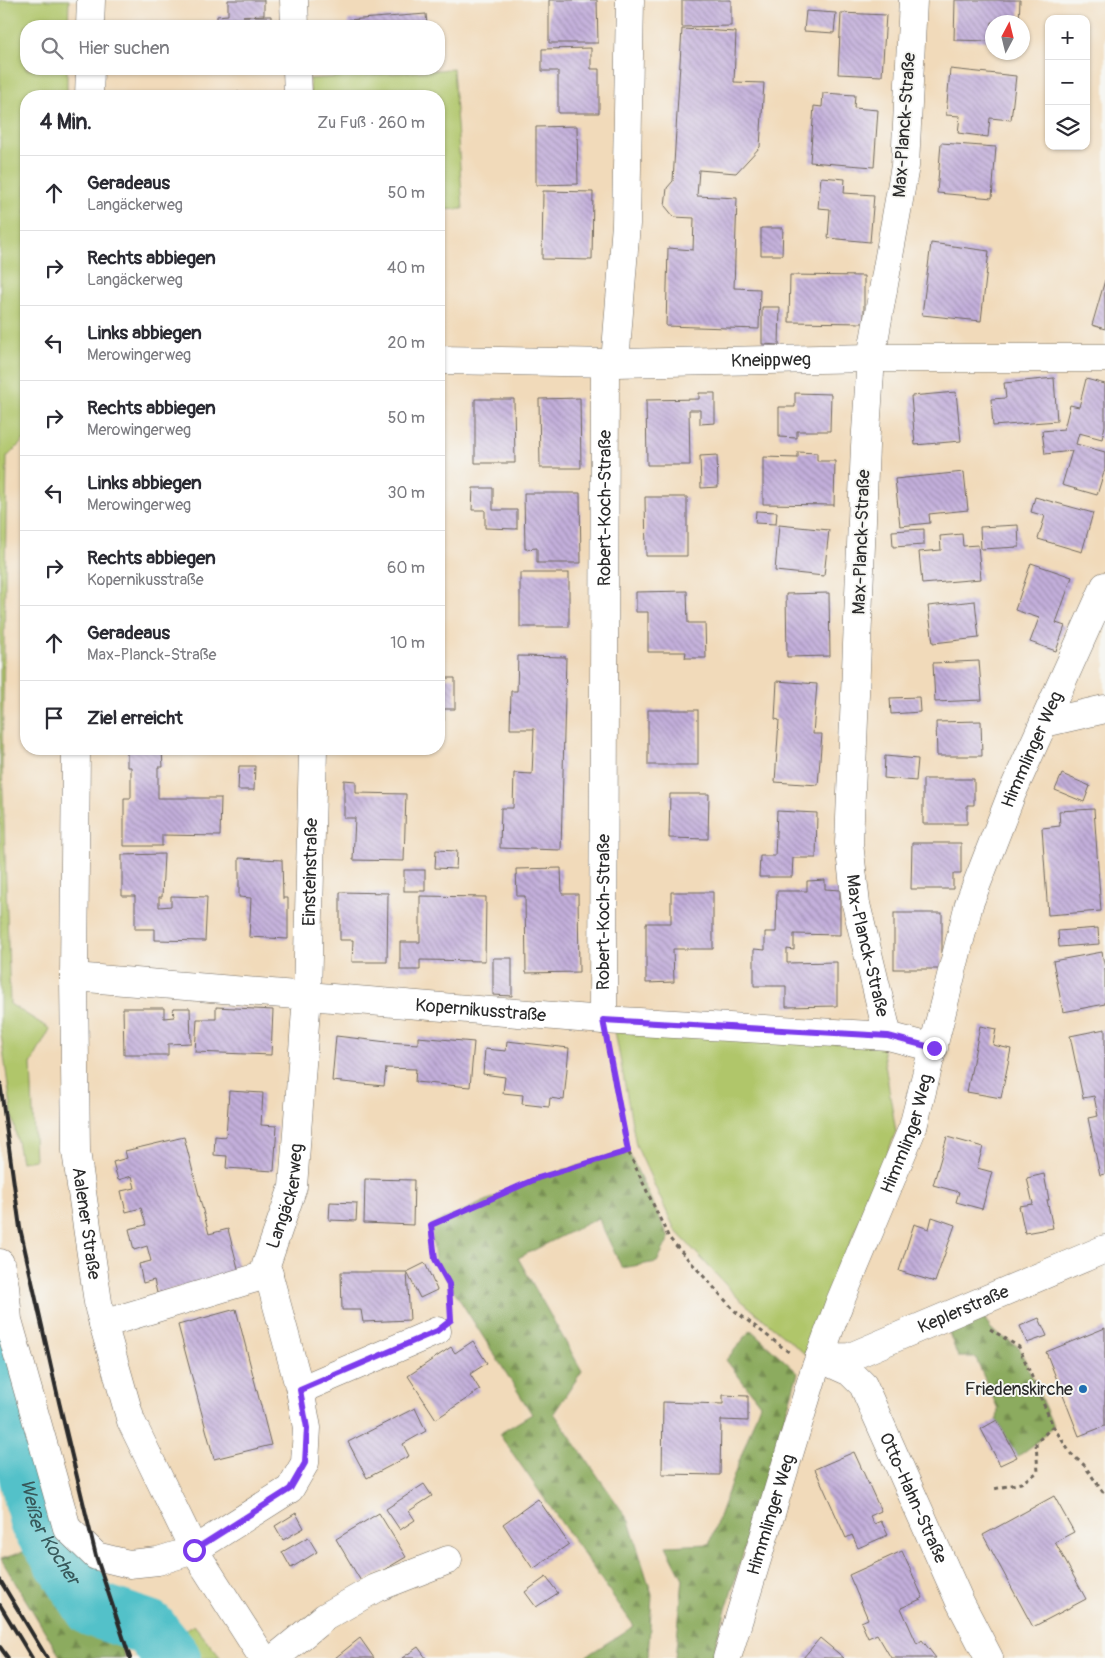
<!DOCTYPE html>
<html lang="de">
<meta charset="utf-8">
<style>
body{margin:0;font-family:Pangolin,sans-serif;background:#f7f7f7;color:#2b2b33}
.controls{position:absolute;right:15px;top:15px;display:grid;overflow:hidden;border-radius:10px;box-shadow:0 1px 4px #0004}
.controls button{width:45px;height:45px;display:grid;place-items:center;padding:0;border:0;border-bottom:1px solid #e1e1e2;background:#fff;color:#2b2b33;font:25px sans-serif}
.compass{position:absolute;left:985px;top:15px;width:45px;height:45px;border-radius:50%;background:#fff;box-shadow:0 1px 4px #0004;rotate:7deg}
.stop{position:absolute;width:15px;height:15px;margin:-11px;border:4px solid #7c3aed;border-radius:50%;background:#fff}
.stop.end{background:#7c3aed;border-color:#fff;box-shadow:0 1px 5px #0008}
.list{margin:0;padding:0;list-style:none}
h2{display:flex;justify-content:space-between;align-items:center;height:65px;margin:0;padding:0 20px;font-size:21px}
h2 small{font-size:16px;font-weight:400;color:#7c7c81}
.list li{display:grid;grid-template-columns:32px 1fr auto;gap:15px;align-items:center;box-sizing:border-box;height:75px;padding:0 20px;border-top:1px solid #e1e1e2}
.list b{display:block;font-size:19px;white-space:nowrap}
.list p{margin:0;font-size:16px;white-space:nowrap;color:#7c7c81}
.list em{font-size:16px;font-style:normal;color:#7c7c81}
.icon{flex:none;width:28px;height:28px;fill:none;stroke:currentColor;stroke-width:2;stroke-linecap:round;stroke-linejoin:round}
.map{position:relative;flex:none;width:1105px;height:1658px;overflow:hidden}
.search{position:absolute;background:#fff;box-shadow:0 1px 4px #0004;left:20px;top:20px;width:425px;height:55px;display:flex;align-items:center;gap:12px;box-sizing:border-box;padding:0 18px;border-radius:20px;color:#7c7c81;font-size:19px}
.panel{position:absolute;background:#fff;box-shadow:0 1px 4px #0004;left:20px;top:90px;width:425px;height:665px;border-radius:20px}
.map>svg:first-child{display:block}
.grass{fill:#b0c66a;stroke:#6e784a}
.forest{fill:url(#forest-firs);stroke:#5c6b44}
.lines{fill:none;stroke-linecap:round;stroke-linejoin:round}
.river{stroke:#53c1c9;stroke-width:56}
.building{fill:url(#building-back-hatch)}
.minor-casing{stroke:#70685d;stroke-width:29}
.path{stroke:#70685d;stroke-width:3;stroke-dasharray:4 4;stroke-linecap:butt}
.minor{stroke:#fff;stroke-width:28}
.rail{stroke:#2b2b2b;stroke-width:4}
.route{stroke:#7c3aed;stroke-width:6}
.poi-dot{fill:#1f6fb2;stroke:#f6f6f2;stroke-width:2}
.labels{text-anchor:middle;stroke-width:4;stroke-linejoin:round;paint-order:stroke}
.street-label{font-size:18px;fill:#2b2b2b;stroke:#f6f6f2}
.poi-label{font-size:18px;fill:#2b2b2b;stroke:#f6f6f2;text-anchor:end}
.water-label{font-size:19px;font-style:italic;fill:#37585a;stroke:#f6f6f2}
</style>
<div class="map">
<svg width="1105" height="1658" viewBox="0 0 1105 1658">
<defs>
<pattern id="forest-firs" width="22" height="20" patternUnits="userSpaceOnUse" patternTransform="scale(1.25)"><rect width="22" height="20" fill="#8cab5e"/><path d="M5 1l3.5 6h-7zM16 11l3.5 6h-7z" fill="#738b4e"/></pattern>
<pattern id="building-back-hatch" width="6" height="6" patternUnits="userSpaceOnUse" patternTransform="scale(1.25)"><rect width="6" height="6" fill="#c3afdb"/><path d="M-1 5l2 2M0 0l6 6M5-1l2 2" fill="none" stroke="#9f8fb2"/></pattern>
</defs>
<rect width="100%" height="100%" fill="#f6f6f2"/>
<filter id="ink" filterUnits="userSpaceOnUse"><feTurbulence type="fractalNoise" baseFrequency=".02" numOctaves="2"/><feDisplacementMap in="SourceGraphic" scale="10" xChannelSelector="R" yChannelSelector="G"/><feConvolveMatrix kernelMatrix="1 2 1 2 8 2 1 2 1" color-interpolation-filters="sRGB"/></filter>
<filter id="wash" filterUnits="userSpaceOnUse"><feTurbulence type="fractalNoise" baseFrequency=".0096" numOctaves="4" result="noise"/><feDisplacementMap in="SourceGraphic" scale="20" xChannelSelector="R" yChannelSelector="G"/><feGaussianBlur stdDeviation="1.12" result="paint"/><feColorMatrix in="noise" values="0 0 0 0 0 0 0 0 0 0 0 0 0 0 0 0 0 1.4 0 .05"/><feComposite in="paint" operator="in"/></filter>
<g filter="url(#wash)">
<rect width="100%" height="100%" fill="#f1daba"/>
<g class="grass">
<path d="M0 0H69L68 26H26V69H67V96H26V438L7 457 2 765 10 1004 50 1029 31 1064 35 1160 21 1162 12 1114 0 1027Z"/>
<path d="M453 69 463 209 439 210V96H311L309 79Z"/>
<path d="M615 1031 882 1046 896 1132 805 1354 737 1297 675 1230 636 1145Z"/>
<path d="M194 1625 221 1658H150L148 1654Z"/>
</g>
<g class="forest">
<path d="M628 1151 669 1238 657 1262 622 1268 598 1218 518 1258 582 1371 554 1413 629 1521 652 1595 648 1658H583L634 1626 499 1434 532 1414 449 1283 435 1259 431 1225 538 1178Z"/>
<path d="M981 1311 991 1330 1019 1347 1053 1426 1036 1443 1017 1457 997 1420 998 1409 975 1357H958L947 1327Z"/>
<path d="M0 1320 18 1413 39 1464 93 1565 125 1658H61L1 1559 29 1550 0 1475Z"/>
<path d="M751 1330 798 1373 717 1639 713 1658H675L683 1579 666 1546 709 1544 760 1404 726 1360Z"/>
</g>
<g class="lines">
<path class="river" id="s1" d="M0 1354 37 1522 93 1609 149 1628 173 1658"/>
</g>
<g id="blocks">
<g class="building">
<path d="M228 0H264V15L243 16H271V26H217V16L228 15Z"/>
<path d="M549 0H597L598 43H549Z"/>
<path d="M682 0H731V26L682 27Z"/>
<path d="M955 0H1020L1019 22H992V41L954 40Z"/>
<path d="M806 11 836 13 834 33 804 31Z"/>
<path d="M841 13 886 15 882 76 838 74Z"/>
<path d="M426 14 427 26H349L348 20Z"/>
<path d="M682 29 736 32 734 82 764 83 760 147 736 173 699 170 697 196 737 198 734 288 760 289 759 329 666 326 668 248 693 250 694 218 674 217 665 206 667 188 673 181Z"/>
<path d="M591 48V69H599V113H558V71H542V49Z"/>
<path d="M950 69 1016 76 1011 120 990 118 988 137 958 133 960 116 946 115Z"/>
<path d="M239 92V96H204V94Z"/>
<path d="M823 93 855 95 854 108 878 110 874 167 810 162 814 106 822 107Z"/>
<path d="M577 126 578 184 536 185V127Z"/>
<path d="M941 143 996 147 992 198 937 193Z"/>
<path d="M821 177 845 179 844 193 874 195 870 242 828 238 830 209 818 208Z"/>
<path d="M543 191 593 192 592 260 542 259Z"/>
<path d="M761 228H783L782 255H761Z"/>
<path d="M931 243 989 251 981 321 922 315Z"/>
<path d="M790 275 864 276V323L789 322Z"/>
<path d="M1105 280V329L1092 325Z"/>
<path d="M762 307H780L779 345 762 344Z"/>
<path d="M1054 378 1057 421 993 426 991 399 1006 398 1004 383Z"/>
<path d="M1086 379 1105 384V426L1102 439 1079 433 1076 444 1105 452V469L1097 495 1062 485 1072 451 1045 454 1042 431 1064 429 1070 405 1079 407Z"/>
<path d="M956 392 961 441 915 445 911 396Z"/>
<path d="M699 393H715V423L700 424V410H689L690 465H647L646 400 699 399Z"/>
<path d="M795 393 831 394 830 431H797V438L779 437V407H795Z"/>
<path d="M580 398 581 468H540L539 399Z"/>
<path d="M475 399H514L515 463H475Z"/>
<path d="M798 452 817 453V461H835L834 505 763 504V457L798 458Z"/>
<path d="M717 455 718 487 701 488 700 456Z"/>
<path d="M964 472 968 510 929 514 930 523 900 526 895 479Z"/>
<path d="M473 488H493V510H517V529L485 528V510H472Z"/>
<path d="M524 493H580L581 563H537V548L525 549Z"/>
<path d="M645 497H687V556H646Z"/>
<path d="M1035 497 1093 513 1082 552 1038 539 1045 516 1031 512Z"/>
<path d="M756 511 777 512 776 524 755 523Z"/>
<path d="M779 525 829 530 824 576 775 571Z"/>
<path d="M1018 525 1019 547 981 549 980 527Z"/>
<path d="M924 529V545L893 547 892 531Z"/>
<path d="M962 534 963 546 978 545 981 579 922 584 919 552 941 550 940 536Z"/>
<path d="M1031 563 1072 577 1056 623 1065 626 1056 651 1030 642 1039 618 1015 610Z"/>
<rect x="520" y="573" width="49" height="54"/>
<path d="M687 591 688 623H705L706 658H685L686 652H648V612H636V592Z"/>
<path d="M829 593 830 656 787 657 786 594Z"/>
<path d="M975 601 979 638 933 643 928 606Z"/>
<path d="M518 656 566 657 561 850 500 848 501 808H513L514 773 532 774 534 729H510L511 691H517Z"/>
<path d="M979 661 982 700 935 702 933 663Z"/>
<path d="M439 678H455V709H444V721H439Z"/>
<path d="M777 681 817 684 813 734H822L818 785 775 782 779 720 775 719Z"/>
<path d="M919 697 920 712 891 714 890 698Z"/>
<rect x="648" y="710" width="50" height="55"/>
<path d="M981 721 982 756H937L936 722Z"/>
<path d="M127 749 162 750 163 767H158V798H221L220 836 162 835V846H124V798H131V767H127Z"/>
<path d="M885 756 918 759 916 781 884 778Z"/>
<path d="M239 766H255L254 790H238Z"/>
<path d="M1062 774 1090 786 1084 802 1055 790Z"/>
<path d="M923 779H974V805H967V824H923Z"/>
<path d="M344 780 356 781V793L406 794 404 861 353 860 355 818H344Z"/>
<path d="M670 794H709L708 839 669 838Z"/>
<path d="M1094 809 1101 911 1048 915 1042 828 1060 826 1059 811Z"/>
<path d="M777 811 817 813 816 858H793L792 877H759L760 856H775Z"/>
<path d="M912 843H961V874H953V889H911Z"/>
<path d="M436 850 457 851 456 869 435 868Z"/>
<path d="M164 854 162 897H159V907L171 906V896L207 897 205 941 155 940V929H135V896H122V855Z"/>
<path d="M239 858 282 860 283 898H288V939L249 937 251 898 239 897Z"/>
<path d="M561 868 562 894H578L579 972 526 973 525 896H517L516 869Z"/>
<rect x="404" y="870" width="21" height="21"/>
<path d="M825 880V889L840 890V935L794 934V950L787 949V963L837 962V1006L786 1007V986H754V949L765 950V932H776L777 891H807V881Z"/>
<path d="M340 892 388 893 387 962H352L353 940H340Z"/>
<path d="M671 892H713V949H673L674 982 646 983V923H671Z"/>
<path d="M420 896 486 897 485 961 420 960V970H400V942H420Z"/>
<rect x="894" y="913" width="48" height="56"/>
<path d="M1098 928 1099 944 1059 947 1058 931Z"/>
<path d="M1102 952 1105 970V1004L1063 1012 1053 961Z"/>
<path d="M493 958H512V996L493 995Z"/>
<path d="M216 1007 273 1010 271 1055 195 1052 197 1019H216Z"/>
<path d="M123 1008H164V1018L174 1017 173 1008H190L191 1043 168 1044V1055H124Z"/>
<path d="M980 1026 996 1029 993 1045 1011 1049 1001 1098 967 1092Z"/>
<path d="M1105 1029V1174L1100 1175 1088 1118 1098 1116 1094 1096 1083 1098 1070 1036Z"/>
<path d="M336 1036 387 1042 418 1044V1037L474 1042 470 1087 415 1082 416 1069 386 1068 384 1086 332 1081Z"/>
<path d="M507 1041 569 1048 564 1100 550 1098 549 1107 522 1104 523 1095 503 1093 505 1077 483 1074 485 1049 506 1051Z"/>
<path d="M229 1091 263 1093 261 1125 277 1126 274 1171 226 1168 227 1156 214 1155 215 1136 226 1137Z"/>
<path d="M184 1137 209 1234 228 1229 239 1272 157 1293 154 1280 143 1283 139 1264 151 1261 147 1246 134 1250 129 1229 146 1225 141 1208 126 1212 121 1191 135 1188 132 1176 118 1180 113 1162 127 1158 125 1151Z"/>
<path d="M947 1137 983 1147 977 1168 992 1172 982 1209 956 1202 959 1192 933 1185Z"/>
<path d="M1044 1174 1049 1200H1047L1053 1228 1025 1233 1019 1206 1033 1204 1027 1178Z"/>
<path d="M365 1179 414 1180 413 1225 364 1223Z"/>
<path d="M330 1202 357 1203 356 1221 329 1220Z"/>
<path d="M932 1217 955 1225 935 1282 899 1271 914 1224 929 1229Z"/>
<path d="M425 1263 437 1290 420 1298 407 1272Z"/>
<path d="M341 1272H407L410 1320 363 1322 361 1310H342Z"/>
<path d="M236 1309 271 1445 214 1459 178 1325Z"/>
<path d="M1039 1318 1047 1336 1027 1343 1020 1326Z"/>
<path d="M1105 1328V1426L1079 1436 1046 1352Z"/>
<path d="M473 1341 487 1363 470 1374 480 1390 436 1419 408 1376 451 1347 455 1353Z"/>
<path d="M723 1395 748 1396V1421L721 1420 720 1475 662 1474 663 1402 723 1404Z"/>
<path d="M415 1408 426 1431 403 1444 409 1456 367 1478 348 1442Z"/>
<path d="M997 1420 1017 1457 1000 1465 981 1429Z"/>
<path d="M854 1452 881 1511 870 1516 874 1524 881 1521 888 1535 858 1548 852 1535 846 1538 815 1469Z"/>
<path d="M424 1484 432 1496 409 1511 415 1520 400 1530 386 1509Z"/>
<path d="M1054 1496 1074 1532 1055 1542 1086 1599 1033 1627 983 1535Z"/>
<path d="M538 1499 569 1544 533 1569 503 1524Z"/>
<path d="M296 1513 304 1528 283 1540 275 1526Z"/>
<path d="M379 1513 406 1557 362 1583 336 1539Z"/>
<path d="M308 1537 317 1552 291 1568 282 1552Z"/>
<path d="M902 1551 923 1598 901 1608 917 1644 922 1640 936 1658H891L877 1634 868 1638 861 1622 868 1619 849 1575Z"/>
<path d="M546 1577 558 1593 536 1607 525 1592Z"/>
<path d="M360 1638 374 1658H335Z"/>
<path d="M820 1638 844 1658H803Z"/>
<path d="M418 1647 426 1658H402Z"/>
</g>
</g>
</g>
<g filter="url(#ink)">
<use href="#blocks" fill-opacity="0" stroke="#70685d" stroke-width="1"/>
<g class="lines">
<g class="minor-casing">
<g id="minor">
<path d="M294 0 295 26"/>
<path id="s2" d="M913 0 905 166 871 358 865 446 849 843 856 904 888 1036 934 1048"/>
<path d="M90 26 91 0"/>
<path d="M297 69 298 96"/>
<path d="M89 96 90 69"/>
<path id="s3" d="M439 360 615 363 871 358H1105"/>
<path d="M1044 723 1105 709"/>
<path id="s4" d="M76 749 74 977 76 1151 99 1309 131 1421 194 1550 263 1658"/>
<path id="s5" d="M74 977 603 1020 888 1036"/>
<path id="s6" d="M603 1020 605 369 615 363 626 224 630 0"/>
<path id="s7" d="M0 1263 5 1286 8 1320 67 1528 96 1556 129 1564 158 1561 194 1550 290 1489 305 1463 307 1428 300 1390 266 1265 293 1187 307 996 313 749"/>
<path d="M103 1324 269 1274"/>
<path id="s8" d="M819 1358 850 1372 863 1385 960 1602 989 1658"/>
<path id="s9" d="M821 1358 850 1357 1105 1249"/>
<path d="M300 1390 437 1331"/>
<path d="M275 1658 325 1617 376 1588 448 1560"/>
<path id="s10" d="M727 1658 814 1372 839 1304 913 1127 969 904 1012 793 1105 586"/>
</g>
</g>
<g class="path">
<path d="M608 1051 628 1151 669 1238 735 1311 790 1353"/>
<path d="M450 1305 449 1283 435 1259 431 1225 538 1178 628 1151"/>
<path d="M990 1329 1019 1347 1053 1426 1036 1443 1038 1472 1021 1483 994 1489"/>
<path d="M1053 1426 1071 1454 1084 1465 1105 1495"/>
</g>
<use href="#minor" class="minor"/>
<g class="rail">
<path d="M0 1082 20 1228 59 1402 96 1556 130 1658"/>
<path d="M0 1580 47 1658"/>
<path d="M0 1605 32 1658"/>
<path d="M0 1647 8 1658"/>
</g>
</g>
</g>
<g class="lines" filter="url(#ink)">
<path class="route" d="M194 1550 290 1489 305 1463 307 1428 300 1390 437 1331 451 1320 449 1284 435 1259 431 1225 538 1178 628 1151 603 1020 888 1036 934 1048"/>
</g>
<circle class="poi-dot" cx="1083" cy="1389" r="5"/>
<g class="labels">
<g class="street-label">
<text transform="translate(904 125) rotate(-86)" y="6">Max-Planck-Straße</text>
<text dy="6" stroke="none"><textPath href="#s3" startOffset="332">Kneippweg</textPath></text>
<text dy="6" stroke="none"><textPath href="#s6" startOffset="512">Robert-Koch-Straße</textPath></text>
<text transform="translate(861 542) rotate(-88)" y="6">Max-Planck-Straße</text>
<text dy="6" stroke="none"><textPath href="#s10" startOffset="960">Himmlinger Weg</textPath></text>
<text dy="6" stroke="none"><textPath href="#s7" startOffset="1160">Einsteinstraße</textPath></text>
<text dy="6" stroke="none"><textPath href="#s6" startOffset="108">Robert-Koch-Straße</textPath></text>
<text dy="6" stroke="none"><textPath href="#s2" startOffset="951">Max-Planck-Straße</textPath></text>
<text dy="6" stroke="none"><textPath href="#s5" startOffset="408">Kopernikusstraße</textPath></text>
<text dy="6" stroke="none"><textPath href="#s10" startOffset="555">Himmlinger Weg</textPath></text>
<text dy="6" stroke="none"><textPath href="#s7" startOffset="834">Langäckerweg</textPath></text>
<text dy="6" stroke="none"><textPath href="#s4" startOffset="475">Aalener Straße</textPath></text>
<text dy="6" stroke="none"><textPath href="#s9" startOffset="152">Keplerstraße</textPath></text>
<text dy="6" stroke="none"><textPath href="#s8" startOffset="176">Otto-Hahn-Straße</textPath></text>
<text dy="6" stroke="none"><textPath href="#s10" startOffset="150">Himmlinger Weg</textPath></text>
</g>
<g class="poi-label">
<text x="1073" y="1395">Friedenskirche</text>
</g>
<g class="water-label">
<text dy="7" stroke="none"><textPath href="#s1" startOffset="186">Weißer Kocher</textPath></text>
</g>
</g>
</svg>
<div class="controls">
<button>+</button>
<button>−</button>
<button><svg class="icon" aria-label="layers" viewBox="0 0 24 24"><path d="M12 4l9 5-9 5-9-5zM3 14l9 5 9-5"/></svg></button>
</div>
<svg class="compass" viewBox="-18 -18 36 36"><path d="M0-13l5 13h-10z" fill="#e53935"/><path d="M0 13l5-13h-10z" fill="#7c7c81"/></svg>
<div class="stop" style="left:194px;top:1550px"></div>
<div class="stop end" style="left:934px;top:1048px"></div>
<div class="search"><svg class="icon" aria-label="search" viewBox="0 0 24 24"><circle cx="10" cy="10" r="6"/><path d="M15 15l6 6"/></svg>Hier suchen</div>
<section class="panel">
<h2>4 Min.<small>Zu Fuß · 260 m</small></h2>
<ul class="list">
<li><svg class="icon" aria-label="ahead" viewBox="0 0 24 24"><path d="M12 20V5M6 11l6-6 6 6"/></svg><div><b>Geradeaus</b><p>Langäckerweg</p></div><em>50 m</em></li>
<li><svg class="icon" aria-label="right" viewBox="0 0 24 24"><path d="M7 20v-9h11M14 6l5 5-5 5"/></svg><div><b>Rechts abbiegen</b><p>Langäckerweg</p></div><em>40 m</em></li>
<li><svg class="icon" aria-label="left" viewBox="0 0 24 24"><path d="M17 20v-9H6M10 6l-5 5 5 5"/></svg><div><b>Links abbiegen</b><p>Merowingerweg</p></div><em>20 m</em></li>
<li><svg class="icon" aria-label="right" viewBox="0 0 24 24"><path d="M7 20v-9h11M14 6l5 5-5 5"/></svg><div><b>Rechts abbiegen</b><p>Merowingerweg</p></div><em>50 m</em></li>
<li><svg class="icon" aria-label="left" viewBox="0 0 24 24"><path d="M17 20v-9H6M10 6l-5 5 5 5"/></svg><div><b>Links abbiegen</b><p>Merowingerweg</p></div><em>30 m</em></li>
<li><svg class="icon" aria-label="right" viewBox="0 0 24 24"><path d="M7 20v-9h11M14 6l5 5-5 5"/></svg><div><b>Rechts abbiegen</b><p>Kopernikusstraße</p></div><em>60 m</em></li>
<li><svg class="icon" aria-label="ahead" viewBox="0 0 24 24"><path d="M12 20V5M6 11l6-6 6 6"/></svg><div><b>Geradeaus</b><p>Max-Planck-Straße</p></div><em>10 m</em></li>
<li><svg class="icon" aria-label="arrive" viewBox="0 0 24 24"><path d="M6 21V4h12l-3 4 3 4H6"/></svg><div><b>Ziel erreicht</b></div></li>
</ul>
</section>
</div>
